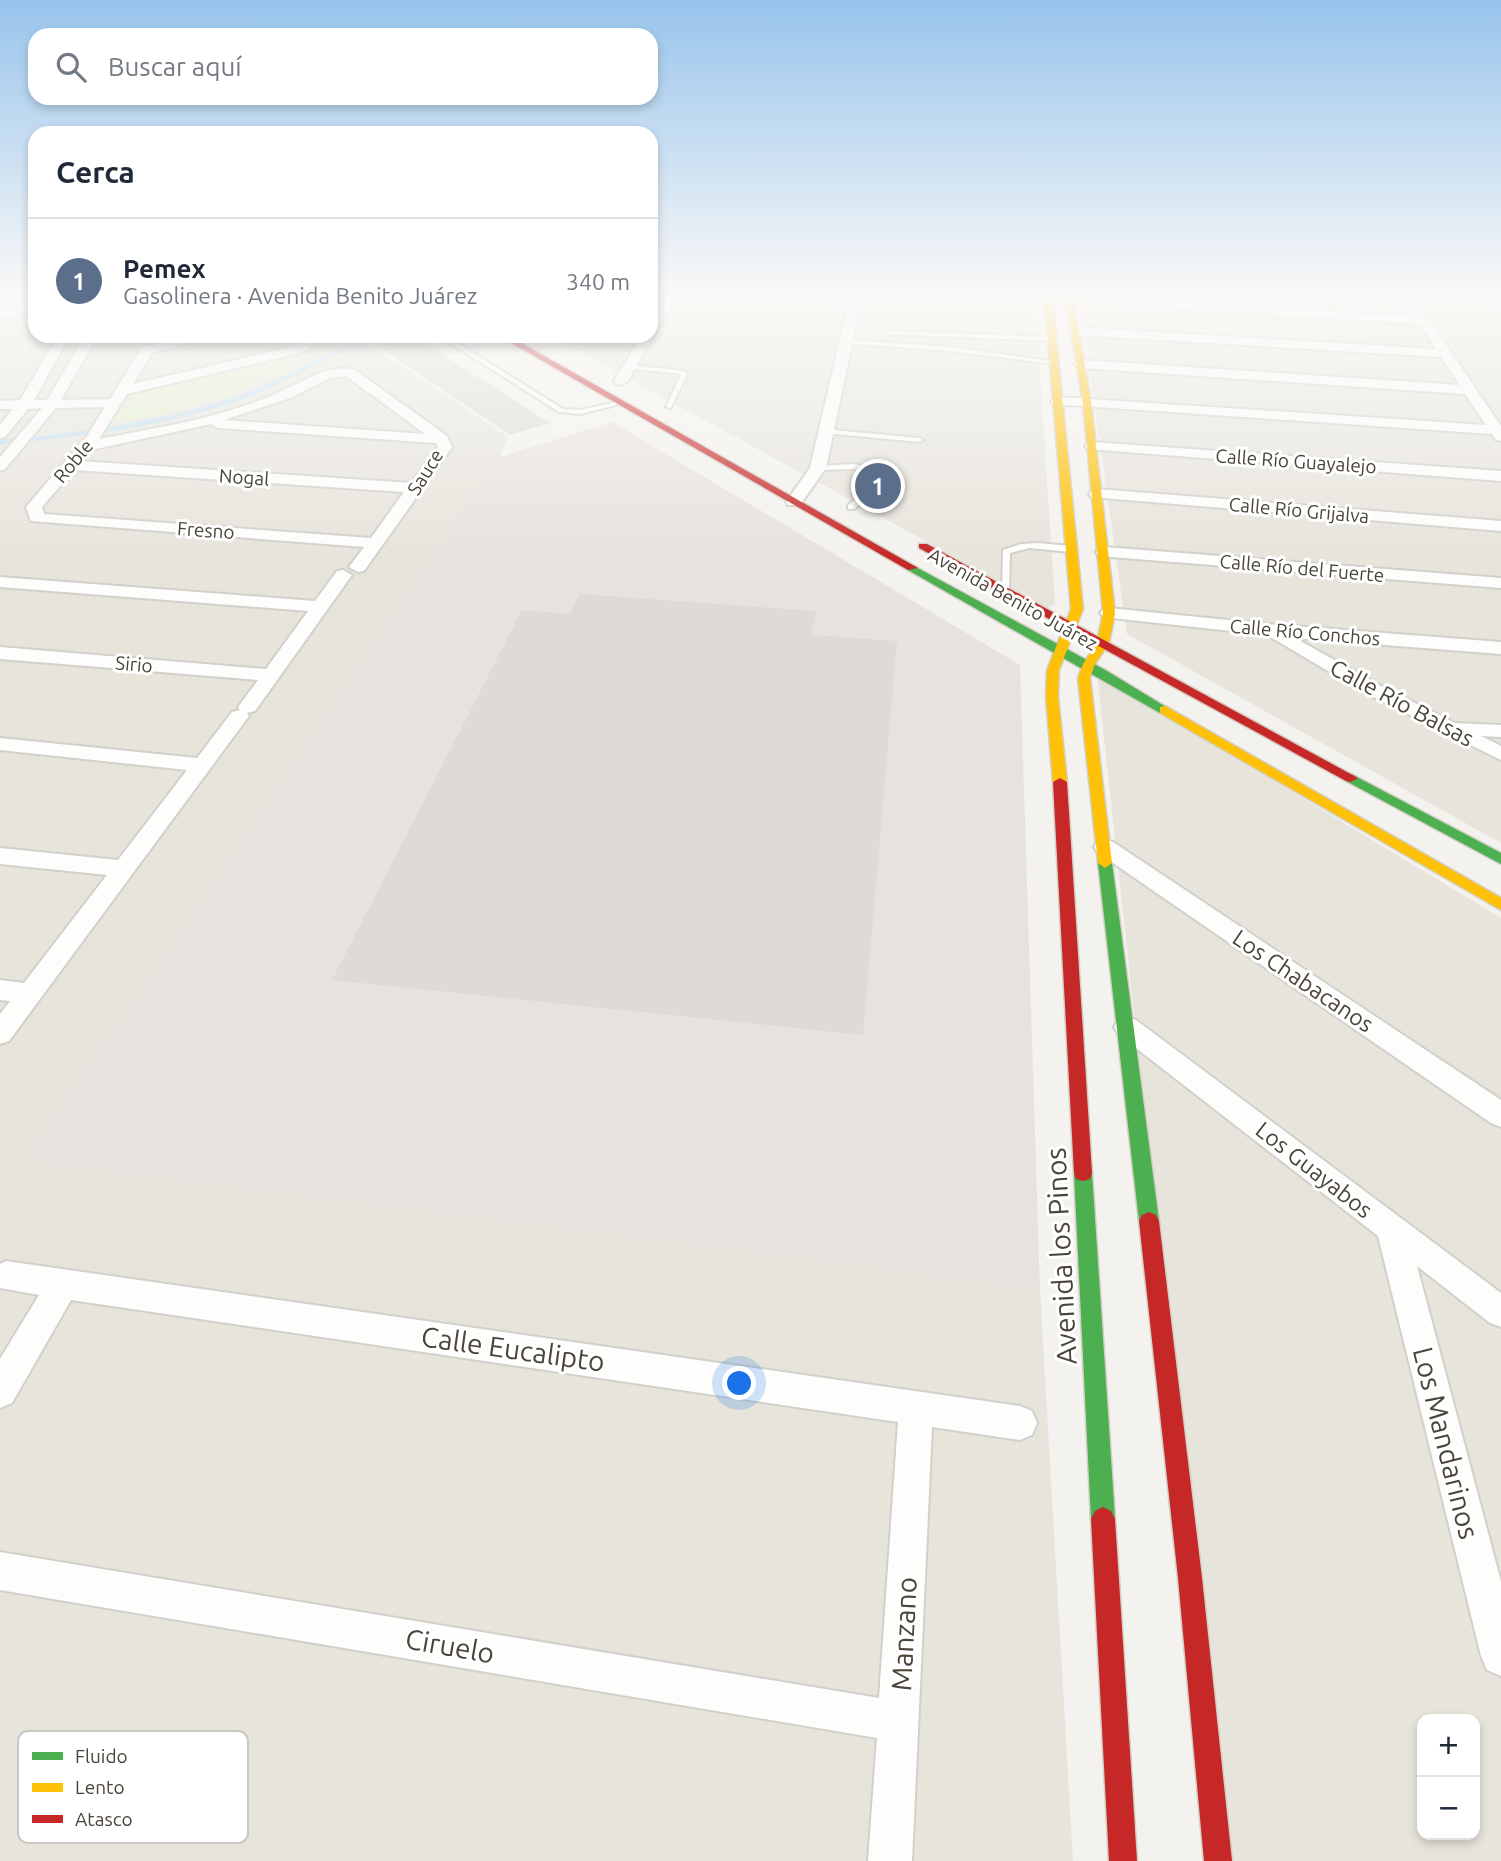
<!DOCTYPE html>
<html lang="es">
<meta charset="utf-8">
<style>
body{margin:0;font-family:Ubuntu,sans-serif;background:#f2f2f3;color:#1f2937}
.controls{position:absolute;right:21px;bottom:21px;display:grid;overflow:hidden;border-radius:14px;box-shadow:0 4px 10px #0003}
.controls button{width:63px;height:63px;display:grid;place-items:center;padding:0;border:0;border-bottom:2px solid #e0e1e3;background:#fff;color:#1f2937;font:35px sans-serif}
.you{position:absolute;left:740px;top:1384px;width:24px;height:24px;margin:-18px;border:5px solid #fff;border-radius:50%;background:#1a73e8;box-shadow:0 0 0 10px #1a73e833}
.badge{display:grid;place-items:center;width:46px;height:46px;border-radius:50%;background:#0f766e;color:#fff;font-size:23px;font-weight:700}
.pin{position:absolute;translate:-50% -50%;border:4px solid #fff;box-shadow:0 2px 7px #0006}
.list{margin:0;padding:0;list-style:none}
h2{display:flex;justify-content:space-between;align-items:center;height:91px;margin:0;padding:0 28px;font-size:30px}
h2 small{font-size:23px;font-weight:400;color:#747a83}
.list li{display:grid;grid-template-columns:46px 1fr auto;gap:21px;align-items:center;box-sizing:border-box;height:126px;padding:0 28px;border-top:2px solid #e0e1e3}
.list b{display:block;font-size:26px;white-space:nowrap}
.list p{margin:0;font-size:23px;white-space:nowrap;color:#747a83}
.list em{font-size:23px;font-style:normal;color:#747a83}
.icon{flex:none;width:38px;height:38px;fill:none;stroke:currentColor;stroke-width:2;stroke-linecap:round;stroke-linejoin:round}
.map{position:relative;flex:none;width:1501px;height:1861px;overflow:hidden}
.search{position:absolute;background:#fff;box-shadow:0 4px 10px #0003;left:28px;top:28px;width:630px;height:77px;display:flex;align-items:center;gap:18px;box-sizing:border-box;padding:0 24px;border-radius:21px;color:#747a83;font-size:26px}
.panel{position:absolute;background:#fff;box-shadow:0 4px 10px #0003;left:28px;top:126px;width:630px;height:217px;border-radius:21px}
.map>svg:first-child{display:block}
.residential{fill:#e7e4dc;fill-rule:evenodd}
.industrial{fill:#e6e2de}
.green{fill:#e1eecf}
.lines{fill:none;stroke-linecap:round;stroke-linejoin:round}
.stream{stroke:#c0ddf1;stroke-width:4.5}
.building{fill:#dedbd6}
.lane-casing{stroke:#d2d0cb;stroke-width:4}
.street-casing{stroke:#d2d0cb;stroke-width:4}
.fast-casing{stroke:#d3cfc5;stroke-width:3}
.slow-casing{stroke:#d3cfc5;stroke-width:3}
.jam-casing{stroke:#d3cfc5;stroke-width:3}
.lane{fill:#fdfdfc;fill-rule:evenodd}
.street{fill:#fdfdfc;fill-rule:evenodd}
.fast{fill:#4caf50;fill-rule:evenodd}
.slow{fill:#ffc107;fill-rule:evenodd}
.jam{fill:#c62828;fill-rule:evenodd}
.labels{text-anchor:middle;stroke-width:6;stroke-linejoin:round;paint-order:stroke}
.far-street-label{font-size:19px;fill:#4b4439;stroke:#fff}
.street-label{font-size:23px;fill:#4b4439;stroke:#fff}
.near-street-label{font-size:28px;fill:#4b4439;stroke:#fff}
.key{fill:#fff;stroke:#c9c7c4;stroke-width:2}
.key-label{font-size:19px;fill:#4b4439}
</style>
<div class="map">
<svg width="1501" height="1861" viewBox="0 0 1501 1861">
<rect width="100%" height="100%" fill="#f4f2ee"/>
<g class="residential">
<path d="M0 296H35V336H61L55 347 98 343 129 336H357L508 437 500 457 23 1161 1040 1290 1073 1861H0Z"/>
<path d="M651 296H1035L1055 604 1048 608 551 336H651Z"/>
<path d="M1079 296H1501V843L1127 634Z"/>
<path d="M1097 673 1501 918V1861H1226ZM1422 1719H1475V1835H1422Z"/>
</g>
<path class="industrial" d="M612 422 1020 665 1040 1290 23 1161 500 457Z"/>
<path class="green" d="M302 353H310L313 356C257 390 178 416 112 421L135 394Z"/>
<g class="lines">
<path class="stream" d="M0 442C80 435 160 425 236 399 286 382 329 352 378 336"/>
</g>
<g class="building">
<path d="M413 336 550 423 510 435 376 345Z"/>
<path d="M579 594 816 611 811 635 897 641 863 1035 332 980 522 610 570 614Z"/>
</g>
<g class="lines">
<g class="lane-casing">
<g id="lane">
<path d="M887 331 1052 337 1055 339 1052 341 889 334Z"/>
<path d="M439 336H446L563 409 580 410 621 401 624 403 580 414 559 412Z"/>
<path d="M846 340 950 347 1058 362 1055 364 950 351 844 343Z"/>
<path d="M629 365 685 371 687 374 671 408 666 407 681 374 627 368V366Z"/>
<path d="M822 429 919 438 923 440 919 442 825 433H822Z"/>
<path d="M853 464 872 467 889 475 887 481 880 483 881 476 861 469 818 470 814 468 818 466Z"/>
<path d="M870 488 877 490 854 509H848V505Z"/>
<path d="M1038 543 1071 546 1075 549 1071 552 1029 548 1010 553 1009 592 1002 594 1003 550 1021 544Z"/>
</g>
</g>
<g class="street-casing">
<g id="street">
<path d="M665 296H677L655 332 651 333V319Z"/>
<path d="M850 296H862L826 468 800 505H788L786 502 810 468Z"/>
<path d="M1070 296 1415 317 1401 296H1413L1501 426V441L1496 440 1492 434 1053 404 1051 401 1058 397 1486 425 1465 394 1081 368 1074 364 1081 360 1460 385 1441 357 1075 335 1069 331 1075 327 1436 349 1420 324 1066 302 1064 300Z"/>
<path d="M35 297V307L27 313 0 318V310L19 307Z"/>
<path d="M651 333 653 336 628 381 621 385 616 384 614 381 641 336H651Z"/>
<path d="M58 336H70L34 400H47L85 336H97L61 400 110 399 142 347 147 346 192 336H215L152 353 133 384 291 347 302 342 296 336H310L315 341 311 348 300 353 127 394 99 439C162 427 230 417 288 388 310 378 329 364 355 370L447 436 452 447 364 571 358 572 349 567 364 547 31 521 26 507 87 436 105 407 56 408 5 469 0 471V457L42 408 28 409 5 437 0 438V425L13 409H0V401L20 400ZM346 376 425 434 224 420 290 398 330 378ZM211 424 218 428 436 443 438 447 411 483 81 461 91 450ZM74 470 404 492 371 538 44 514 42 507Z"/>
<path d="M1092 442 1501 471V481L1087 449 1085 446Z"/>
<path d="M1097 489 1501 521V531L1091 497 1089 494 1091 491Z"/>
<path d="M1104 547 1501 578V588L1098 556 1096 552Z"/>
<path d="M343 570 352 575 255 711 247 713 249 716 246 720 9 1041 0 1044V1014L10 1001 0 1000V980L24 983 107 875 0 864V848L118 860 187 770 0 750V738L197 758 232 712 240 710 238 707 258 680 0 659V647L266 669 308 611 0 587V577L315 601 337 571Z"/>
<path d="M1109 608 1268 624 1501 642V654L1295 638 1379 685 1455 723 1501 725V737L1481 736 1501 746V760L1365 693 1267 635 1103 617 1100 613 1103 609Z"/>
<path d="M1105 839 1113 842 1501 1100V1127L1491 1123 1097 852 1094 847 1097 842Z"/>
<path d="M1127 1017 1136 1020 1501 1293V1327L1490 1323 1417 1266 1501 1582V1676L1487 1670 1481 1656 1378 1236 1118 1034 1114 1027 1118 1020Z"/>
<path d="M6 1261 1020 1406 1032 1411 1037 1423 1032 1435 1020 1440 932 1427 912 1861H868L877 1738 0 1590V1552L879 1698 898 1422 71 1300 12 1403 0 1408V1359L39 1295 0 1288V1264Z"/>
</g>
</g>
<g class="fast-casing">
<g id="fast">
<path d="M912 565 1107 671 1171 710 1165 714 1160 713 908 570V566Z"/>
<path d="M1351 774 1501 853V864L1346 781 1344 778Z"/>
<path d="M1105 858 1112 863 1159 1221 1156 1227 1149 1230 1142 1227 1139 1221 1098 863Z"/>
<path d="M1083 1165 1090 1167 1092 1173 1115 1519 1111 1527 1103 1531 1095 1527 1091 1519 1074 1173 1076 1167Z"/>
</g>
</g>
<g class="slow-casing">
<g id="slow">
<path d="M1044 296H1052L1083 609 1059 670 1058 697 1067 782 1060 786 1053 782 1046 697 1047 670 1071 609Z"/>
<path d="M1065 296H1073L1091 403 1115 613 1109 643 1095 664 1090 678 1112 863 1105 868 1098 863 1078 678 1083 664 1097 643 1103 613 1083 403Z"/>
<path d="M1165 706 1501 898V910L1160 713V707Z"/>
</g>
</g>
<g class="jam-casing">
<g id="jam">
<path d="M499 336H509L918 568 908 570Z"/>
<path d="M919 544H927L1358 778 1351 782 1346 781 919 548Z"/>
<path d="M1060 778 1067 782 1092 1173 1090 1179 1083 1181 1076 1179 1074 1173 1053 782Z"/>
<path d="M1149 1212 1156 1215 1159 1221 1202 1578 1232 1861H1204L1178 1578 1139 1221 1142 1215Z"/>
<path d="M1103 1507 1111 1511 1115 1519 1137 1861H1109L1091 1519 1095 1511Z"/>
</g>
</g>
<use href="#lane" class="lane"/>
<use href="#street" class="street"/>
<use href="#fast" class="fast"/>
<use href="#slow" class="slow"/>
<use href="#jam" class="jam"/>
</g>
<linearGradient id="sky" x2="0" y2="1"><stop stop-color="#98c4ec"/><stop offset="0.53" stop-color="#faf9f7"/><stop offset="1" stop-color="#faf9f7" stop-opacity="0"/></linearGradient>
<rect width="1501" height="556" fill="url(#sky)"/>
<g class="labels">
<g class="far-street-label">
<text transform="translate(73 461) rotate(-50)" y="7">Roble</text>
<text transform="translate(1296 461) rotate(4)" y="7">Calle Río Guayalejo</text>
<text transform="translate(425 472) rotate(-58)" y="7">Sauce</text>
<text transform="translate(244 477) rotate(4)" y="7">Nogal</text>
<text transform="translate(1299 510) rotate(5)" y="7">Calle Río Grijalva</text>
<text transform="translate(206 530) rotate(4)" y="7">Fresno</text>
<text transform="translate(1302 568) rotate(5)" y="7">Calle Río del Fuerte</text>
<text transform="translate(1013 599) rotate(29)" y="7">Avenida Benito Juárez</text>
<text transform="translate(1305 632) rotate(5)" y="7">Calle Río Conchos</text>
<text transform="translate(134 664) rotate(5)" y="7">Sirio</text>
</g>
<g class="street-label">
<text transform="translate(1402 703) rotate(28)" y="8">Calle Río Balsas</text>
<text transform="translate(1303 981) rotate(34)" y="8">Los Chabacanos</text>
<text transform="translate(1314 1170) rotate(38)" y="8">Los Guayabos</text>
</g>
<g class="near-street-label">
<text transform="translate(1061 1256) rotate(-93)" y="10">Avenida los Pinos</text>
<text transform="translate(513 1349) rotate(8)" y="10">Calle Eucalipto</text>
<text transform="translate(1446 1443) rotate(76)" y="10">Los Mandarinos</text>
<text transform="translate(904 1634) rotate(-87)" y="10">Manzano</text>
<text transform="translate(450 1646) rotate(10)" y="10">Ciruelo</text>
</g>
</g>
<rect x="18" y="1731" width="230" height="112" rx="10" class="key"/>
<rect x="32" y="1752" width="31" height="8" fill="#4caf50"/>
<rect x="32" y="1783" width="31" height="9" fill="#ffc107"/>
<rect x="32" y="1815" width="31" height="8" fill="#c62828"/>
<g class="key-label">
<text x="75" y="1763">Fluido</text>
<text x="75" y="1794">Lento</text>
<text x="75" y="1826">Atasco</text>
</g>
</svg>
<div class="controls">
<button>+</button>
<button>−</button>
</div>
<div class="you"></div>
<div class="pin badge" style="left:878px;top:486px;background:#5c6f8a">1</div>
<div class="search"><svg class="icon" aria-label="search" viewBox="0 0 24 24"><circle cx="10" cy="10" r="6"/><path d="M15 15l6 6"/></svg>Buscar aquí</div>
<section class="panel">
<h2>Cerca<small></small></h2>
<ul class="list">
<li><span class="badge" style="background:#5c6f8a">1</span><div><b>Pemex</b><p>Gasolinera · Avenida Benito Juárez</p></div><em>340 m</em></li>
</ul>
</section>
</div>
